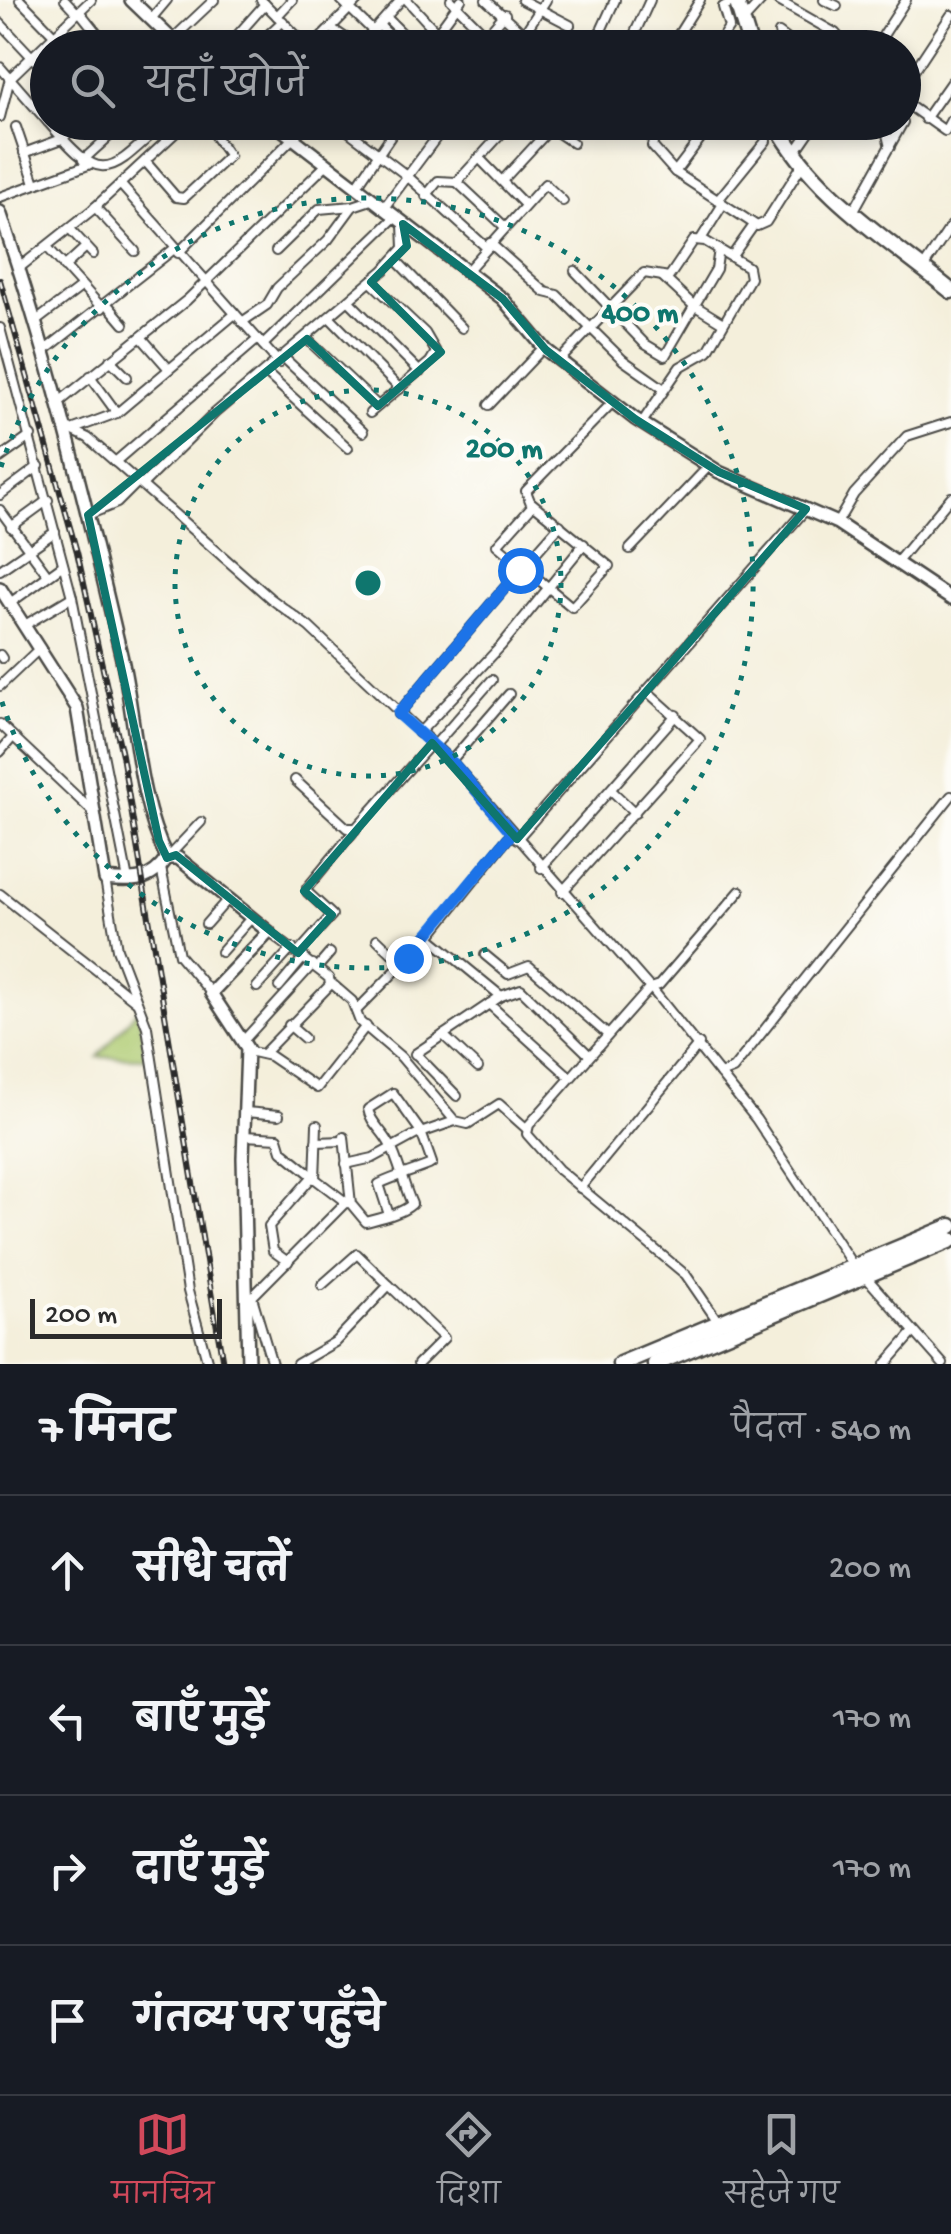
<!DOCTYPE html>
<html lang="hi">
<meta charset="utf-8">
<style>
body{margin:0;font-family:"Gochi Hand","Playpen Sans Deva",sans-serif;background:#242831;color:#f1f3f6}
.scale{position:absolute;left:30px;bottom:25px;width:192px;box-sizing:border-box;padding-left:10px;border:5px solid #2b2b2b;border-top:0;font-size:28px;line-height:35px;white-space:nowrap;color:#2b2b2b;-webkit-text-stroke:8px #fdfcf7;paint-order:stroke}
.stop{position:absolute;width:30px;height:30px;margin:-22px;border:8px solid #1a73e8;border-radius:50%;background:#fff}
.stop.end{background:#1a73e8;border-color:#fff;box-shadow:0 2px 10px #0008}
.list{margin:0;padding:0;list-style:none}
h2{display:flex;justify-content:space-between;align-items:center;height:130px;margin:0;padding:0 40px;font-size:42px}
h2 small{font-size:32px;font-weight:400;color:#9ea1a6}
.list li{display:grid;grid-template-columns:65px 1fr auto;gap:30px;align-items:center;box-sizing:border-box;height:150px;padding:0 40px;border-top:2px solid #363941}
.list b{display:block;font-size:38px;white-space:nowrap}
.list em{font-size:32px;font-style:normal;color:#9ea1a6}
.icon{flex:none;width:55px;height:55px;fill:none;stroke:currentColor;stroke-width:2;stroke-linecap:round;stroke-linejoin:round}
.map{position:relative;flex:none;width:951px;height:1364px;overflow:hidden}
.search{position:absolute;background:#171b24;box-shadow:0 5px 15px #0003;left:30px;right:30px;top:30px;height:110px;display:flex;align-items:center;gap:25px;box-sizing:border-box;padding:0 35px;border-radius:55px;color:#9ea1a6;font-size:38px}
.sheet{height:730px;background:#171b24}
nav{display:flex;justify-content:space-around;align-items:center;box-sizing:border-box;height:140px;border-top:2px solid #363941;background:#171b24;font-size:28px;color:#9ea1a6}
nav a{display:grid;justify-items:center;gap:5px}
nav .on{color:#d1495b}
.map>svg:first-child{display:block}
.green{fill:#aecb71;stroke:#6c7b4e;stroke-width:2.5}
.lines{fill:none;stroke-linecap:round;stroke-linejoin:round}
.street-casing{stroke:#494845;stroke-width:12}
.secondary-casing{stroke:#494845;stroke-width:16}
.highway-casing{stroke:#494845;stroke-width:19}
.street{stroke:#fff;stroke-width:8}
.secondary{stroke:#fff;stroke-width:11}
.highway{stroke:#fff;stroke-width:14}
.rail-casing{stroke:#2b2b2b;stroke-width:6}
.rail{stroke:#fdfcf7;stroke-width:2.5;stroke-dasharray:8;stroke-linecap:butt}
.route{stroke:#1a73e8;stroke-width:12}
.marked{fill:none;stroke:#0f766e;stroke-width:8;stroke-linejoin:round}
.ring{fill:none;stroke:#0f766e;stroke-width:5;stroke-dasharray:5 10}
.centre{fill:#0f766e;stroke:#fdfcf7;stroke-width:5}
.ring-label{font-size:30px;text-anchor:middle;font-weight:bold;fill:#0f766e;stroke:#fdfcf7;stroke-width:8;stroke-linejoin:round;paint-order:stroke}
</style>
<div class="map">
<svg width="951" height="1364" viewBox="0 0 951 1364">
<rect width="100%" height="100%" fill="#fdfcf7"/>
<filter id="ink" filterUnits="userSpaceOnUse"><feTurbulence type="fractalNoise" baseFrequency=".01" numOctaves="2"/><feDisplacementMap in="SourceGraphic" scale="20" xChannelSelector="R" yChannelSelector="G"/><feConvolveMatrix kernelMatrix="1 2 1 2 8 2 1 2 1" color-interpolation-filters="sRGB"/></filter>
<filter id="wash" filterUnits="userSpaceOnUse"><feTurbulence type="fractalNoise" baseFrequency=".0048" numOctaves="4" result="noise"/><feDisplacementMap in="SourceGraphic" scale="40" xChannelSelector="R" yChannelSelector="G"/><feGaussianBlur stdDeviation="2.25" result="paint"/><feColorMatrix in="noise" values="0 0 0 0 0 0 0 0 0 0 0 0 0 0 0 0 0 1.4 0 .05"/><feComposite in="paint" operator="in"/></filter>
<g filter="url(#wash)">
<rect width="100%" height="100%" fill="#f4efdb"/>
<path class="green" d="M138 1009 146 1058 98 1057Z"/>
</g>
<g filter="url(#ink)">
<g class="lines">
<g class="street-casing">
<g id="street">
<path d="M20 0 67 48"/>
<path d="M65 0 77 13"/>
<path d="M261 0 309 48"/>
<path d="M341 0 373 31"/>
<path d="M407 0 451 48"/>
<path d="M451 0 486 35"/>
<path d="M486 0 539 48"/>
<path d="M522 0 570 25"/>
<path d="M777 0 835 33 842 41 839 48"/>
<path d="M824 0 837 6"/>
<path d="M79 11 103 41"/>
<path d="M277 16 292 0"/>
<path d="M386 17 417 48"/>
<path d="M151 19 167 0"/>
<path d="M742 22 762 0"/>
<path d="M0 23 48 74"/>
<path d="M379 25 390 36 391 48"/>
<path d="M331 28 359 47"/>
<path d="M779 33 799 48"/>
<path d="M524 34 546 0"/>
<path d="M163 48 214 0"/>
<path d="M226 48 265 4"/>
<path d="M254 48 283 21"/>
<path d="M311 48 358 0"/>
<path d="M358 48 401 0"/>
<path d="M426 48 461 0"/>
<path d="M475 48 505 14"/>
<path d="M593 48 615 0"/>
<path d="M628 48 650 0"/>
<path d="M670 48 700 0"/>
<path d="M715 48 729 27 723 7 735 0"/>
<path d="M875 48 906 0"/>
<path d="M0 67 48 122"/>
<path d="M904 86 951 15"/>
<path d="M904 102 945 131 951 120"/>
<path d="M0 117 10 78 91 0"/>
<path d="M925 119 951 82"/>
<path d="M48 122C104 187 107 175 165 122"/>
<path d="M336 122 406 175 486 247"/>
<path d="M542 122 573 143"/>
<path d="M660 122 652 146 675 172 757 226 766 222 802 165"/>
<path d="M884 122 890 147"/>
<path d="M16 127 35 183"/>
<path d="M24 153 62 139 80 122"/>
<path d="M794 154 816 122"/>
<path d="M480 159 525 205"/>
<path d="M83 160 125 122"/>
<path d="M145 161 176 197 184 198 229 156 205 122"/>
<path d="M675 172 713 122"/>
<path d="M502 181 550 129"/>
<path d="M120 184 279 363"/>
<path d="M356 187 393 133 390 122"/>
<path d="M426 196 438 181 457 182"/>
<path d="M0 197 88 165"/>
<path d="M718 200 766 141 762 122"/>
<path d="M95 207 135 251"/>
<path d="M383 209 448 122"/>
<path d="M853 212 903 122"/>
<path d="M505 227 457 182 512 122"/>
<path d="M70 229 93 254"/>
<path d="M701 239 723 204"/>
<path d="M490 243 545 292 557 295 623 360 664 389"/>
<path d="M48 248 102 308"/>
<path d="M276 251 319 209 353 206"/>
<path d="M178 253 309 122"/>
<path d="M732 256 754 225"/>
<path d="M395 259 462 328"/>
<path d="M64 267 86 247"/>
<path d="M19 268 92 210 187 122"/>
<path d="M923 268 951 226"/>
<path d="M467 271 545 184 563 201"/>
<path d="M575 271 645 344 665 356 716 269 719 249"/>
<path d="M662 276 692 304 723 323"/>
<path d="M349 301 420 372"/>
<path d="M107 304 124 324"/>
<path d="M330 318 400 389"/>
<path d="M35 322 81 287"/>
<path d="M242 322 267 305 277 288 328 240 353 206 371 200"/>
<path d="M0 328 72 597 128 880"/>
<path d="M141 337 169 369"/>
<path d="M307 339 378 406"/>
<path d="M263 345 394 218"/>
<path d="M44 351 174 249"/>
<path d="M284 358 363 432"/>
<path d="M110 360 127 377"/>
<path d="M559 361 644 273 669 277 694 240 705 241 748 267 750 278 708 351 680 367 641 424"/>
<path d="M266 373 348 448"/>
<path d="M90 376 117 413"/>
<path d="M58 403 187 300 326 165"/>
<path d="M489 405 544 347"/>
<path d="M370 413 430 362 436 352 425 333 371 282"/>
<path d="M65 427 88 438 270 598 309 627 451 761 650 988 659 985 740 891"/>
<path d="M74 429 117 413 235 314"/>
<path d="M0 458 31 436"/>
<path d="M115 462 258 339"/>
<path d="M142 485 215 413 384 270 404 248 403 224"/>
<path d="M0 495 39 466"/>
<path d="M0 510 47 574"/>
<path d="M88 515 117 503 138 482"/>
<path d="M837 523 854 494 907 436 951 422"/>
<path d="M11 527 48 500"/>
<path d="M630 549 708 467"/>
<path d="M897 562 951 497"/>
<path d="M521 565 572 607 609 566 532 503"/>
<path d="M523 567 560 525"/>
<path d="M0 570 55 532"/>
<path d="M10 603 63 565"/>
<path d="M25 625 72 597"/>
<path d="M0 655 2 658"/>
<path d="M0 686 40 648"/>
<path d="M398 714 520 570 521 565 497 545 532 506 526 491 612 403"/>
<path d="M0 724 93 812"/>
<path d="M419 733 501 646 584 544"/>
<path d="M434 746 492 680"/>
<path d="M0 752 13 737"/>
<path d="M451 761 509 694"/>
<path d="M295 780 347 828H356L431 744"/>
<path d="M611 790 635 813"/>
<path d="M512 833 429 937 501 996 521 989 588 1054"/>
<path d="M517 839 806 509"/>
<path d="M167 858 201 822"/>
<path d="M161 868 179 955 211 993"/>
<path d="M541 868 676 715"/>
<path d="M105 879 117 949 147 1027 188 1291 208 1364"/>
<path d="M562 892 700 739 648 692"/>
<path d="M0 894 137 1002"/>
<path d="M206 924 228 899"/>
<path d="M377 939 402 963"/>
<path d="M221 952 252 917"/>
<path d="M298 953 332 915 307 892V888L355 830"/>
<path d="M485 955 508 974 529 966 607 1034"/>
<path d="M317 968 330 953"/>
<path d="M330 982 352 1001 360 1022 401 1057 455 1121 415 1135 373 1158 346 1164"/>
<path d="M257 987 292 948"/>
<path d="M279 987 304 957"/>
<path d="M650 988 529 1125 527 1134 558 1169 686 1275 719 1323"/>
<path d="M652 989 756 1119 854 1267"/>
<path d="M489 1004 570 1077"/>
<path d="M356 1011 429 937"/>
<path d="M289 1025 304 1038"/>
<path d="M443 1035 478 1068"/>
<path d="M244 1040 313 964"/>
<path d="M248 1051 270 1056 317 1088 366 1026"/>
<path d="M263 1054 330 985 329 978 269 932"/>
<path d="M415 1054 501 996"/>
<path d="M416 1054 457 1096"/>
<path d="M720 1074 733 1069 951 796"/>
<path d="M246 1112 279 1115"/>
<path d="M455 1121 468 1124 499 1104 527 1129"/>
<path d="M244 1136 278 1138 282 1151 313 1176 269 1226 273 1251 288 1262"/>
<path d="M344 1137 351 1204 366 1222C381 1218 401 1214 412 1204 403 1184 399 1161 389 1143 382 1130 370 1122 368 1109L393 1093 421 1132 432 1163 429 1165C412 1172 395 1176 379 1184L389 1215"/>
<path d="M316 1142 344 1141"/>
<path d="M314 1178 347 1203"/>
<path d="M315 1179 317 1125"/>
<path d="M580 1188 699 1044"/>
<path d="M865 1276 943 1364"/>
<path d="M389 1285 444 1338 418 1364"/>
<path d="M272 1364 252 1297 346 1202"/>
<path d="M297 1364 335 1342 389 1285 357 1254 322 1285"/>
<path d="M886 1364 913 1333"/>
</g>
</g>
<g class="secondary-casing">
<g id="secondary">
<path d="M131 0 181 48"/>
<path d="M272 122 503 299 546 350 635 419 719 472 837 523 951 599"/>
<path d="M0 212C50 358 87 508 122 659 136 722 137 799 167 858"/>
<path d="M0 588 77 708 105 879C132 882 152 882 167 858H178L269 932 211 993 247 1048 243 1158 248 1364"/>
</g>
</g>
<g class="highway-casing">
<g id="highway">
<path d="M736 0 751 48"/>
<path d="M775 122C814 195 889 240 951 291"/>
<path d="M620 1364 951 1226"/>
<path d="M655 1364 951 1240"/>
</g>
</g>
<use href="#street" class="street"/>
<use href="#secondary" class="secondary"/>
<use href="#highway" class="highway"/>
<g class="rail-casing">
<path id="rail" d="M0 280 77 552 122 755 223 1364"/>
</g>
<use href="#rail" class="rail"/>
</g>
</g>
<g class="lines" filter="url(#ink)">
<path class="route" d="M408 958 512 833 454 764 398 714 520 570"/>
</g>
<path class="marked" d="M403 224 503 299 546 350 635 419 719 472 806 509 517 839 432 743 304 891 332 915 298 953 176 855 167 858 159 841 88 515 307 339 378 406 441 352 371 282 407 246Z"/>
<g class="ring">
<circle cx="368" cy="583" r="193"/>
<path d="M1 467A385 385 0 1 1 1 699"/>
</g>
<circle cx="368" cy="583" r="15" class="centre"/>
<g class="ring-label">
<text x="640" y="321">400 m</text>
<text x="504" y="457">200 m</text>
</g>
</svg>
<div class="scale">200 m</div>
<div class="stop" style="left:520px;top:570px"></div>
<div class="stop end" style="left:408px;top:958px"></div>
<div class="search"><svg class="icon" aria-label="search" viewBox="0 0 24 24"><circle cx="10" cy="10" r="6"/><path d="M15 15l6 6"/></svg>यहाँ खोजें</div>
</div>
<section class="sheet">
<h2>7 मिनट<small>पैदल · 540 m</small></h2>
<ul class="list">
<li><svg class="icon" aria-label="ahead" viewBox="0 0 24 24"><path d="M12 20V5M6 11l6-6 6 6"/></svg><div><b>सीधे चलें</b></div><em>200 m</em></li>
<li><svg class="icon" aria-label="left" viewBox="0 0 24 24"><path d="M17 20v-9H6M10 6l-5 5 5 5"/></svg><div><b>बाएँ मुड़ें</b></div><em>170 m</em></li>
<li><svg class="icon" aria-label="right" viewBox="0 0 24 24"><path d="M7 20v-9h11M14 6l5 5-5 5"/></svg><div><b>दाएँ मुड़ें</b></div><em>170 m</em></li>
<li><svg class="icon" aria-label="arrive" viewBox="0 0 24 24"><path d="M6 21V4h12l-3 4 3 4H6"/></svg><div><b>गंतव्य पर पहुँचे</b></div></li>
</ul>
</section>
<nav>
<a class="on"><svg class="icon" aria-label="map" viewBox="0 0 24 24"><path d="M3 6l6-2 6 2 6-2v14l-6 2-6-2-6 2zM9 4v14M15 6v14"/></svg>मानचित्र</a>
<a><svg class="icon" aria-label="directions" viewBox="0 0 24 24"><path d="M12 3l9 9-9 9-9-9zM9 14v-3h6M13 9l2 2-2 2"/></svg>दिशा</a>
<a><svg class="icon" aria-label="saved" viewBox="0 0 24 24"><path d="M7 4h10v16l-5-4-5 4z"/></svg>सहेजे गए</a>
</nav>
